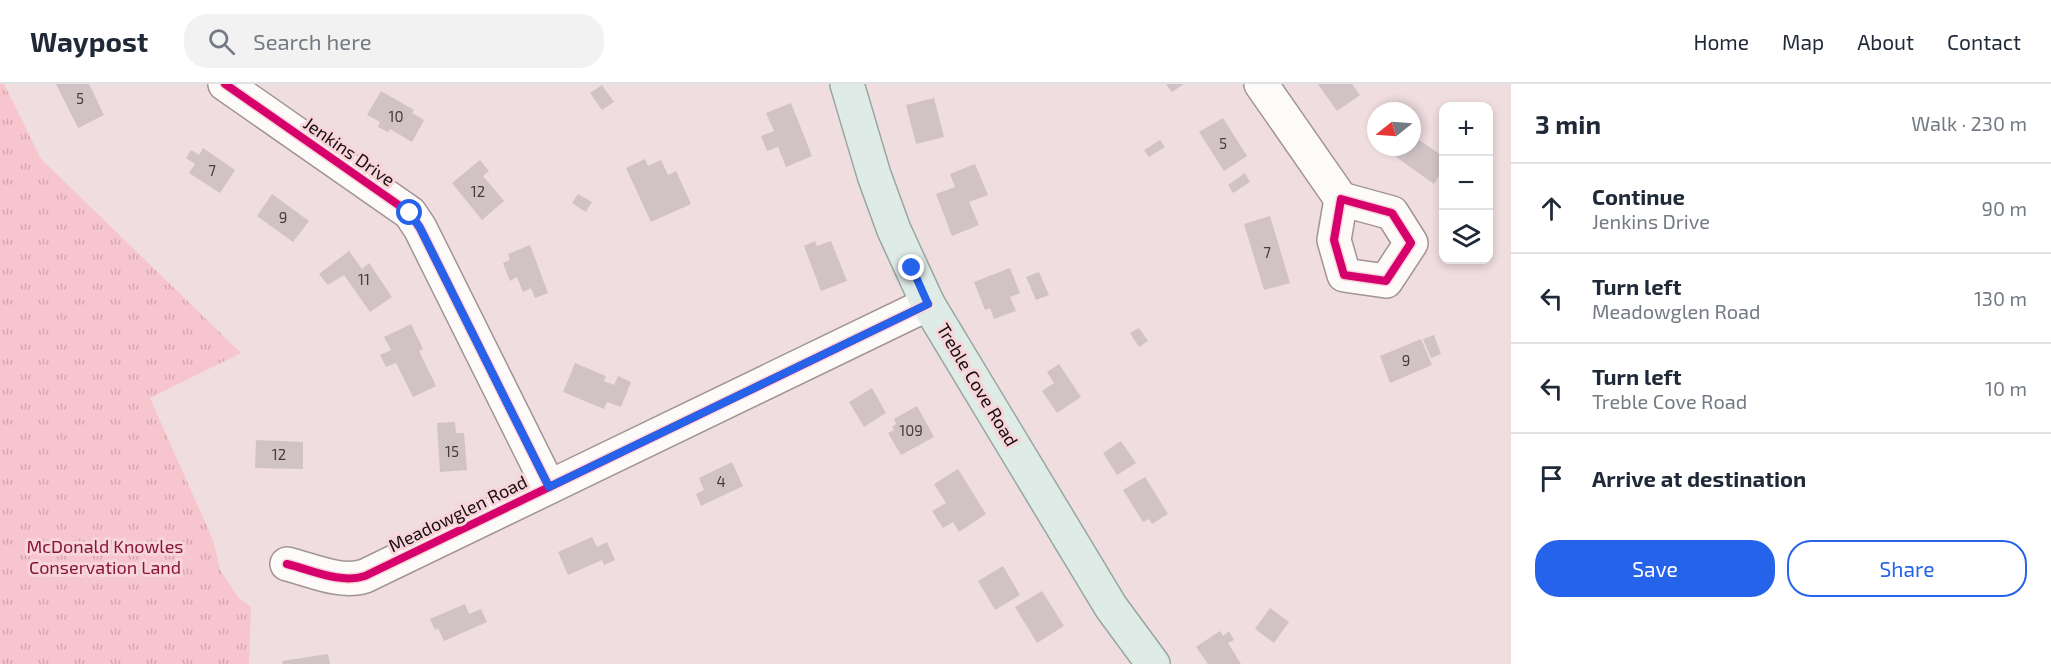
<!DOCTYPE html>
<meta charset="utf-8">
<style>
body{margin:0;font-family:"Exo 2",sans-serif;background:#f2f2f3;color:#1f2937}
.controls{position:absolute;right:18px;top:18px;display:grid;overflow:hidden;border-radius:12px;box-shadow:0 3px 9px #0003}
.controls button{width:54px;height:54px;display:grid;place-items:center;padding:0;border:0;border-bottom:2px solid #e0e1e3;background:#fff;color:#1f2937;font:30px sans-serif}
.compass{position:absolute;left:1367px;top:18px;width:54px;height:54px;border-radius:50%;background:#fff;box-shadow:0 3px 9px #0003;rotate:253deg}
.stop{position:absolute;width:18px;height:18px;margin:-14px;border:4px solid #2563eb;border-radius:50%;background:#fff}
.stop.end{background:#2563eb;border-color:#fff;box-shadow:0 2px 6px #0008}
.list{margin:0;padding:0;list-style:none}
h2{display:flex;justify-content:space-between;align-items:center;height:78px;margin:0;padding:0 24px;font-size:26px}
h2 small{font-size:20px;font-weight:400;color:#747a83}
.list li{display:grid;grid-template-columns:39px 1fr auto;gap:18px;align-items:center;box-sizing:border-box;height:90px;padding:0 24px;border-top:2px solid #e0e1e3}
.list b{display:block;font-size:22px;white-space:nowrap}
.list p{margin:0;font-size:20px;white-space:nowrap;color:#747a83}
.list em{font-size:20px;font-style:normal;color:#747a83}
.actions{display:flex;gap:12px;padding:18px 24px}
.actions a{flex:1;padding:14px 0;border:2px solid #2563eb;border-radius:24px;text-align:center;font-size:21px;color:#2563eb}
.actions .main{background:#2563eb;color:#fff}
.icon{flex:none;width:33px;height:33px;fill:none;stroke:currentColor;stroke-width:2;stroke-linecap:round;stroke-linejoin:round}
.map{position:relative;flex:none;width:1511px;height:580px;overflow:hidden}
header{display:flex;align-items:center;gap:36px;box-sizing:border-box;height:84px;padding:0 30px;background:#fff;border-bottom:2px solid #e0e1e3}
header strong{font-size:28px}
nav{display:flex;gap:33px;margin-inline-start:auto;font-size:21px}
.search{width:420px;height:54px;background:#f2f2f3;display:flex;align-items:center;gap:15px;box-sizing:border-box;padding:0 21px;border-radius:24px;color:#747a83;font-size:22px}
main{display:flex}
aside{flex:1;background:#fff}
.map>svg:first-child{display:block}
.park{fill:url(#park-tufts)}
.building{fill:#d1c3c5}
.lines{fill:none;stroke-linecap:round;stroke-linejoin:round}
.minor-casing{stroke:#a29497;stroke-width:36}
.major-casing{stroke:#96a7a1;stroke-width:36}
.minor{stroke:#fdfafa;stroke-width:33}
.major{stroke:#dfebe7;stroke-width:33}
.cycleway-casing{stroke:#f7d5da;stroke-width:11}
.cycleway{stroke:#d6006c;stroke-width:8}
.route{stroke:#2563eb;stroke-width:8}
.labels{text-anchor:middle;stroke-width:6;stroke-linejoin:round;paint-order:stroke}
.number-label{font-size:15px;fill:#473b3c}
.street-label{font-size:18px;fill:#190e0f;stroke:#f7d5da}
.park-label{font-size:18px;fill:#871639;stroke:#f7d5da}
</style>
<header>
<strong>Waypost</strong>
<div class="search"><svg class="icon" aria-label="search" viewBox="0 0 24 24"><circle cx="10" cy="10" r="6"/><path d="M15 15l6 6"/></svg>Search here</div>
<nav><a>Home</a><a>Map</a><a>About</a><a>Contact</a></nav>
</header>
<main>
<div class="map">
<svg width="1511" height="580" viewBox="0 0 1511 580">
<defs>
<pattern id="park-tufts" width="24" height="20" patternUnits="userSpaceOnUse" patternTransform="scale(1.5)"><rect width="24" height="20" fill="#f7c5cd"/><path d="M3 7l-1-3M5 7V3M7 7l1-3M15 17l-1-3M17 17v-4M19 17l1-3" fill="none" stroke="#d3a8af"/></pattern>
</defs>
<rect width="100%" height="100%" fill="#efdde0"/>
<path class="park" d="M0 0H4L41 75 241 269 150 314 213 456 220 486 238 513 251 523 249 580H0Z"/>
<g class="building">
<path d="M56 0H89L104 31 78 44Z"/>
<path d="M1166 0H1184L1172 8Z"/>
<path d="M1318 0H1352L1360 11 1337 27Z"/>
<path d="M602 1 614 18 602 26 590 9Z"/>
<path d="M381 7 414 26 412 29 424 36 412 58 390 45 388 48 378 43 380 38 367 31Z"/>
<path d="M934 14 944 53 916 60 906 21Z"/>
<path d="M791 19 812 72 786 83 778 63 767 67 761 52 774 47 766 29Z"/>
<path d="M1223 34 1247 72 1224 87 1199 48Z"/>
<path d="M1412 51 1444 73V85L1434 100 1396 73 1403 63H1412Z"/>
<path d="M1160 56 1165 63 1149 73 1144 66Z"/>
<path d="M203 64 235 86 220 109 189 89 195 80 186 74 191 66 199 71Z"/>
<path d="M645 75 648 82 661 76 668 91 676 87 691 120 651 138 626 84Z"/>
<path d="M480 76 489 87 483 92 504 117 482 136 452 99Z"/>
<path d="M975 80 988 111 969 118 979 141 952 152 936 110 955 103 950 90Z"/>
<path d="M1245 89 1250 98 1233 109 1228 101Z"/>
<path d="M272 110 309 137 293 158 257 132Z"/>
<path d="M578 110 592 118 586 128 572 119Z"/>
<path d="M1270 132 1290 199 1264 206 1244 140Z"/>
<path d="M815 157 817 162 831 157 847 197 821 207 804 162Z"/>
<path d="M530 161 548 209 535 214 531 204 523 208 517 193 510 197 503 179 510 176 508 170Z"/>
<path d="M349 167 362 185 369 179 392 213 370 228 344 191 328 201 319 190Z"/>
<path d="M1010 184 1020 209 1010 213 1016 227 994 235 990 224 985 226 974 198Z"/>
<path d="M1039 188 1049 211 1036 216 1026 193Z"/>
<path d="M411 240 423 265 419 267 436 302 413 313 396 279 386 283 380 271 391 266 384 253Z"/>
<path d="M1139 244 1148 257 1139 263 1130 249Z"/>
<path d="M1434 251 1441 270 1431 274 1423 255Z"/>
<path d="M1421 255 1432 281 1390 299 1380 272Z"/>
<path d="M575 279 606 292 604 297 614 301 618 292 631 298 621 323 607 318 604 325 563 308Z"/>
<path d="M1059 280 1081 313 1057 329 1042 307 1054 299 1047 288Z"/>
<path d="M872 304 886 329 864 343 849 318Z"/>
<path d="M917 322 934 353 901 371 888 349 894 346 892 343 896 340 894 335Z"/>
<path d="M455 338 456 349H464L467 386 440 388 437 339Z"/>
<path d="M256 356 303 358V385L255 384Z"/>
<path d="M1121 357 1136 379 1117 391 1103 369Z"/>
<path d="M732 378 743 402 701 422 696 410 704 406 699 394Z"/>
<path d="M958 385 986 430 959 448 953 438 943 444 932 427 946 419 934 400Z"/>
<path d="M1145 393 1168 430 1152 440 1149 435 1143 438 1123 406Z"/>
<path d="M592 453 597 463 607 458 615 476 604 481 602 476 568 491 558 468Z"/>
<path d="M1003 482 1020 511 995 526 978 497Z"/>
<path d="M1042 507 1064 542 1037 559 1015 523Z"/>
<path d="M465 520 469 530 481 525 487 538 444 557 438 544 435 546 430 535Z"/>
<path d="M1270 524 1289 538 1274 559 1255 545Z"/>
<path d="M1220 547 1223 552 1229 547 1234 556 1228 559 1241 580H1208L1196 563Z"/>
<path d="M328 570 330 580H283L282 577Z"/>
</g>
<g class="lines">
<g class="minor-casing">
<g id="minor">
<path d="M225 0 410 129 420 144 549 403"/>
<path d="M1261 0 1341 115"/>
<path d="M1341 115 1392 129 1411 159 1386 197 1344 191 1334 156Z"/>
<path d="M287 480C312 486 340 500 365 492L928 220"/>
</g>
</g>
<g class="major-casing">
<path id="major" d="M847 0 874 91 894 146 928 220 1111 523 1153 580"/>
</g>
<use href="#minor" class="minor"/>
<use href="#major" class="major"/>
<g class="cycleway-casing">
<g id="cycleway">
<path d="M225 0 410 129 420 144 549 403"/>
<path d="M1341 115 1392 129 1411 159 1386 197 1344 191 1334 156Z"/>
<path d="M287 480C312 486 340 500 365 492L928 220"/>
</g>
</g>
<use href="#cycleway" class="cycleway"/>
</g>
<g class="lines">
<path class="route" d="M410 129 420 144 549 403 928 220 912 184"/>
</g>
<g class="labels">
<g class="number-label">
<text x="80" y="20">5</text>
<text x="396" y="38">10</text>
<text x="1223" y="65">5</text>
<text x="212" y="92">7</text>
<text x="478" y="113">12</text>
<text x="283" y="139">9</text>
<text x="1267" y="174">7</text>
<text x="364" y="201">11</text>
<text x="1406" y="282">9</text>
<text x="911" y="352">109</text>
<text x="452" y="373">15</text>
<text x="279" y="376">12</text>
<text x="721" y="403">4</text>
</g>
<g class="street-label">
<text transform="translate(349 68) rotate(35)" y="6">Jenkins Drive</text>
<text transform="translate(977 301) rotate(59)" y="6">Treble Cove Road</text>
<text transform="translate(458 430) rotate(-26)" y="6">Meadowglen Road</text>
</g>
<g class="park-label">
<text x="105" y="469">McDonald Knowles<tspan x="105" dy="21">Conservation Land</tspan></text>
</g>
</g>
</svg>
<div class="controls">
<button>+</button>
<button>−</button>
<button><svg class="icon" aria-label="layers" viewBox="0 0 24 24"><path d="M12 4l9 5-9 5-9-5zM3 14l9 5 9-5"/></svg></button>
</div>
<svg class="compass" viewBox="-18 -18 36 36"><path d="M0-13l5 13h-10z" fill="#e53935"/><path d="M0 13l5-13h-10z" fill="#747a83"/></svg>
<div class="stop" style="left:410px;top:129px"></div>
<div class="stop end" style="left:912px;top:184px"></div>
</div>
<aside>
<h2>3 min<small>Walk · 230 m</small></h2>
<ul class="list">
<li><svg class="icon" aria-label="ahead" viewBox="0 0 24 24"><path d="M12 20V5M6 11l6-6 6 6"/></svg><div><b>Continue</b><p>Jenkins Drive</p></div><em>90 m</em></li>
<li><svg class="icon" aria-label="left" viewBox="0 0 24 24"><path d="M17 20v-9H6M10 6l-5 5 5 5"/></svg><div><b>Turn left</b><p>Meadowglen Road</p></div><em>130 m</em></li>
<li><svg class="icon" aria-label="left" viewBox="0 0 24 24"><path d="M17 20v-9H6M10 6l-5 5 5 5"/></svg><div><b>Turn left</b><p>Treble Cove Road</p></div><em>10 m</em></li>
<li><svg class="icon" aria-label="arrive" viewBox="0 0 24 24"><path d="M6 21V4h12l-3 4 3 4H6"/></svg><div><b>Arrive at destination</b></div></li>
</ul>
<div class="actions"><a class="main">Save</a><a>Share</a></div>
</aside>
</main>
